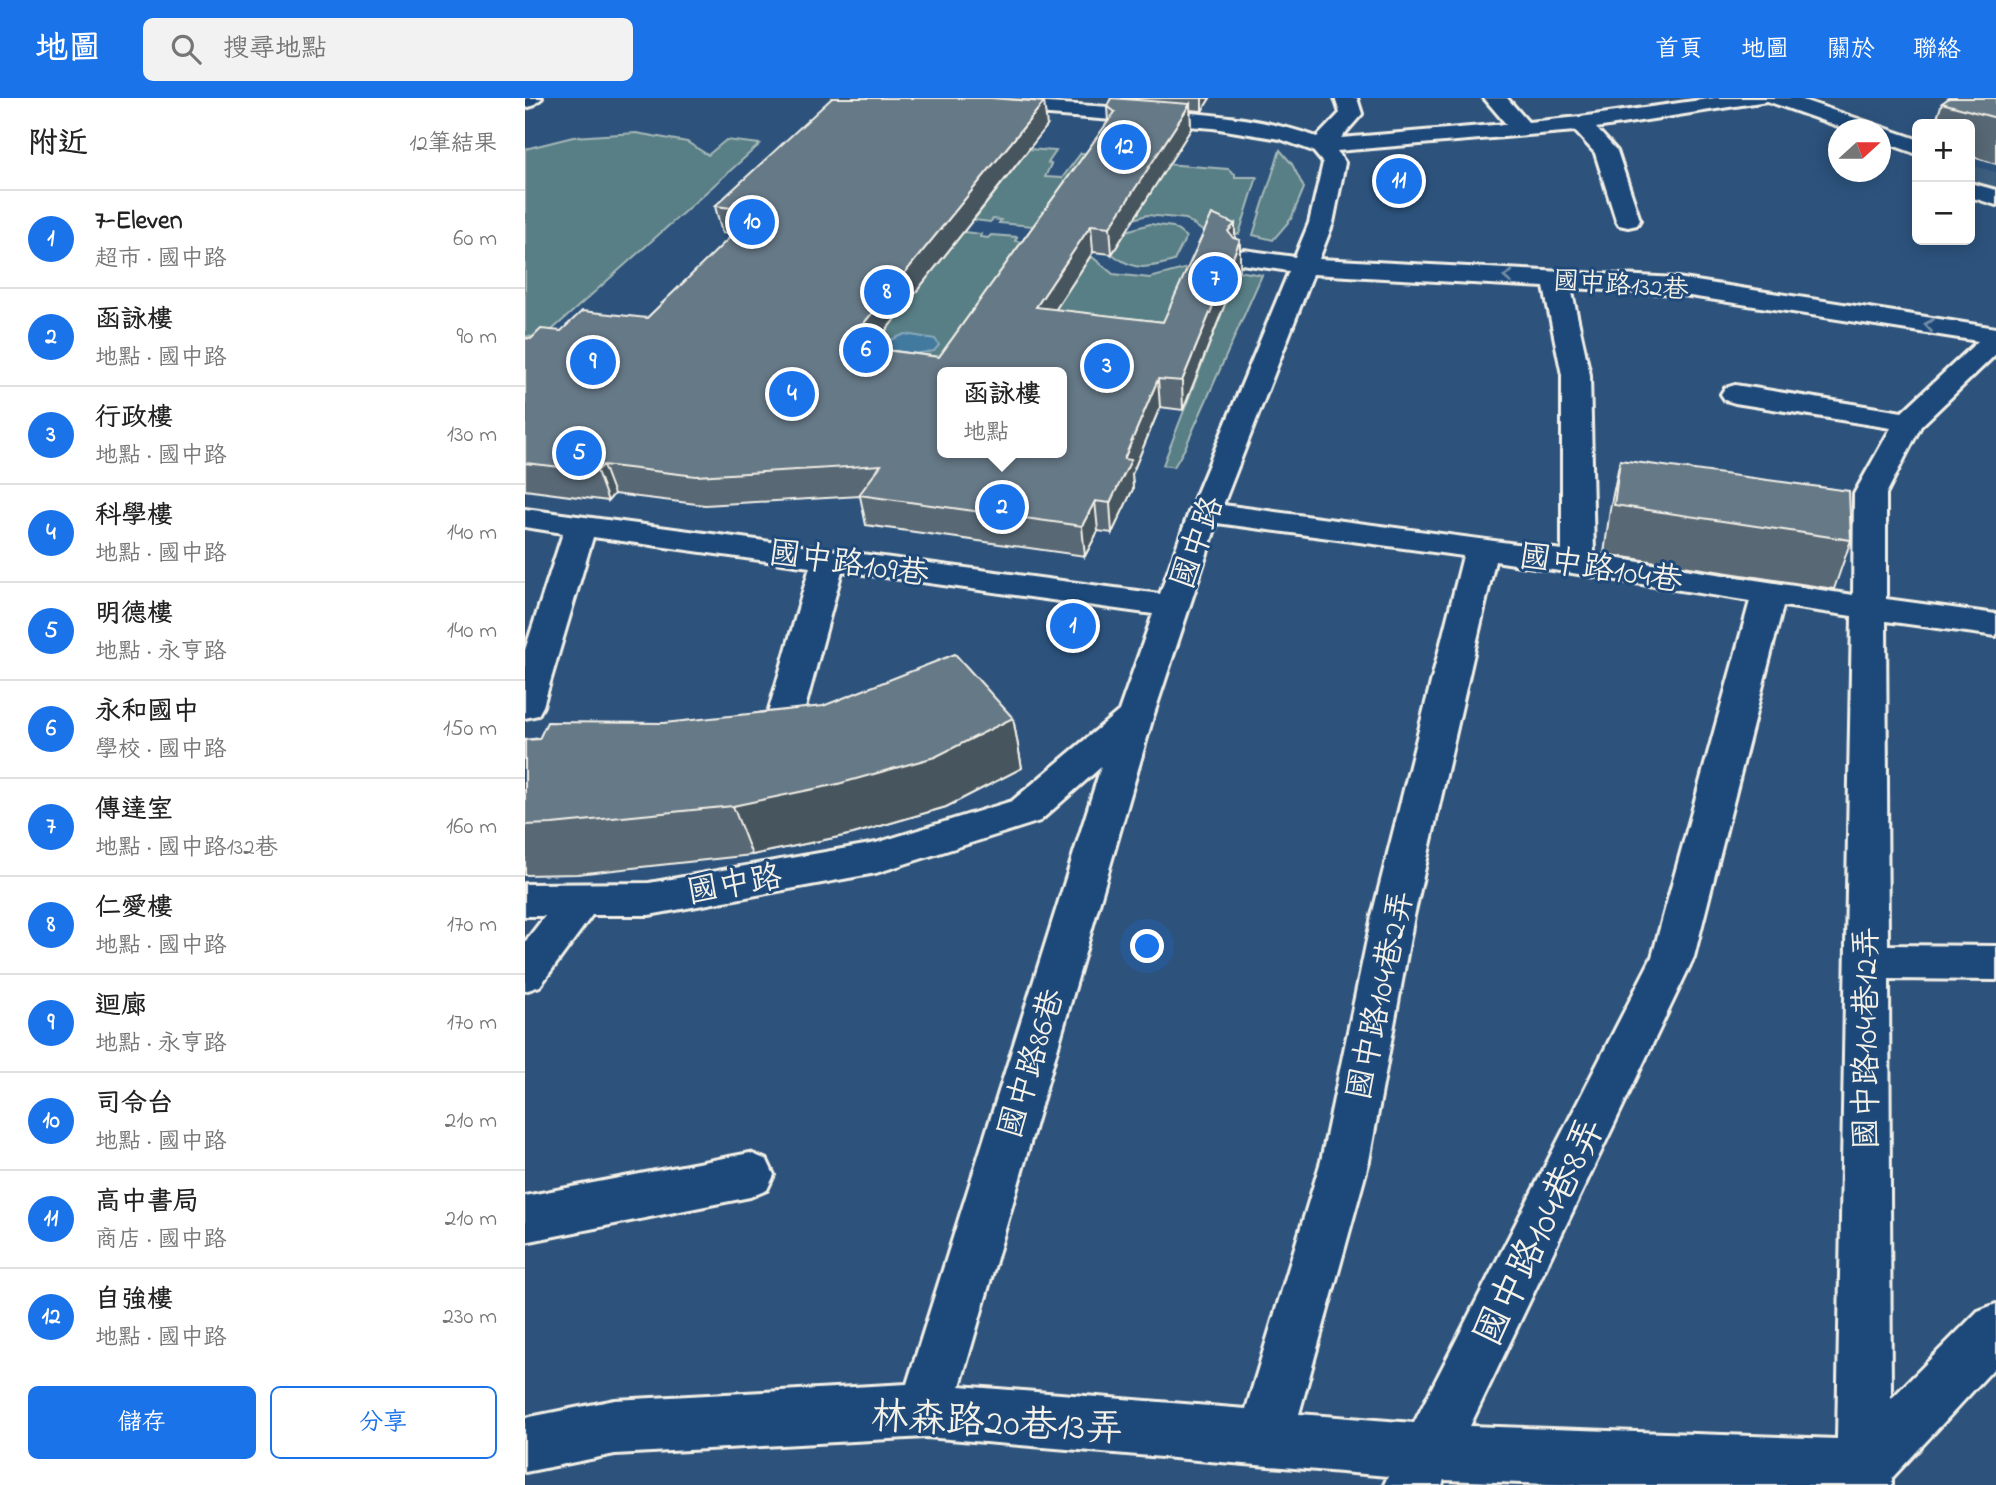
<!DOCTYPE html>
<html lang="zh-TW">
<meta charset="utf-8">
<style>
body{margin:0;font-family:"Indie Flower","LXGW WenKai TC",sans-serif;background:#f2f2f2;color:#222}
.controls{position:absolute;right:21px;top:21px;display:grid;overflow:hidden;border-radius:10px;box-shadow:0 4px 18px #0003}
.controls button{width:63px;height:63px;display:grid;place-items:center;padding:0;border:0;border-bottom:2px solid #e0e0e0;background:#fff;color:#222;font:35px sans-serif}
.compass{position:absolute;left:1303px;top:21px;width:63px;height:63px;border-radius:50%;background:#fff;box-shadow:0 4px 18px #0003;rotate:69deg}
.you{position:absolute;left:623px;top:849px;width:24px;height:24px;margin:-18px;border:5px solid #fff;border-radius:50%;background:#1a73e8;box-shadow:0 0 0 10px #1a73e833}
.badge{display:grid;place-items:center;width:46px;height:46px;border-radius:50%;background:#1a73e8;color:#fff;font-size:23px;font-weight:700}
.pin{position:absolute;translate:-50% -50%;border:4px solid #fff;box-shadow:0 2px 7px #0006}
.popup{position:absolute;left:412px;top:269px;width:130px;height:91px;box-sizing:border-box;display:grid;place-content:center;border-radius:10px;background:#fff;filter:drop-shadow(0 2px 5px #0005);font-size:23px;white-space:nowrap;color:#767676}
.popup b{font-size:26px;color:#222}
.popup::after{content:'';position:absolute;left:50%;top:100%;margin-left:-14px;border:14px solid transparent;border-top-color:#fff}
.list{margin:0;padding:0;list-style:none}
h2{display:flex;justify-content:space-between;align-items:center;height:91px;margin:0;padding:0 28px;font-size:30px}
h2 small{font-size:23px;font-weight:400;color:#767676}
.list li{display:grid;grid-template-columns:46px 1fr auto;gap:21px;align-items:center;box-sizing:border-box;height:98px;padding:0 28px;border-top:2px solid #e0e0e0}
.list b{display:block;font-size:26px;white-space:nowrap}
.list p{margin:0;font-size:23px;white-space:nowrap;color:#767676}
.list em{font-size:23px;font-style:normal;color:#767676}
.actions{display:flex;gap:14px;padding:21px 28px}
.actions a{flex:1;padding:16px 0;border:2px solid #1a73e8;border-radius:10px;text-align:center;font-size:24px;color:#1a73e8}
.actions .main{background:#1a73e8;color:#fff}
.icon{flex:none;width:38px;height:38px;fill:none;stroke:currentColor;stroke-width:2;stroke-linecap:round;stroke-linejoin:round}
.map{position:relative;flex:none;width:1471px;height:1387px;overflow:hidden}
header{display:flex;align-items:center;gap:42px;box-sizing:border-box;height:98px;padding:0 35px;background:#1a73e8;color:#fff}
header strong{font-size:33px}
nav{display:flex;gap:38px;margin-inline-start:auto;font-size:24px}
.search{width:490px;height:63px;background:#f2f2f2;display:flex;align-items:center;gap:18px;box-sizing:border-box;padding:0 24px;border-radius:10px;color:#767676;font-size:26px}
main{display:flex}
aside{flex:1;background:#fff}
.map>svg:first-child{display:block}
.built{fill:#3e5e80}
.green{fill:#587f86;stroke:#a6b8b7;stroke-width:2}
.water{fill:#42799e;stroke:#89a9bc;stroke-width:2}
.lines{fill:none;stroke-linecap:round;stroke-linejoin:round}
.minor-casing{stroke:#f4f1e8;stroke-width:6}
.minor{fill:#1f4a7a;fill-rule:evenodd}
.wall{fill:#586874;stroke:#f4f1e8;stroke-width:2}
.shaded-wall{fill:#47555e;stroke:#f4f1e8;stroke-width:2}
.building{fill:#667987;stroke:#f4f1e8;stroke-width:2;fill-rule:evenodd}
.oneway{stroke:#748da6}
.labels{text-anchor:middle;stroke-width:6;stroke-linejoin:round;paint-order:stroke}
.far-street-label{font-size:26px;fill:#f4f1e8;stroke:#1f4a7a}
.street-label{font-size:32px;fill:#f4f1e8;stroke:#1f4a7a}
.near-street-label{font-size:38px;fill:#f4f1e8;stroke:#1f4a7a}
</style>
<header>
<strong>地圖</strong>
<div class="search"><svg class="icon" aria-label="search" viewBox="0 0 24 24"><circle cx="10" cy="10" r="6"/><path d="M15 15l6 6"/></svg>搜尋地點</div>
<nav><a>首頁</a><a>地圖</a><a>關於</a><a>聯絡</a></nav>
</header>
<main>
<aside>
<h2>附近<small>12筆結果</small></h2>
<ul class="list">
<li><span class="badge">1</span><div><b>7-Eleven</b><p>超市 · 國中路</p></div><em>60 m</em></li>
<li><span class="badge">2</span><div><b>函詠樓</b><p>地點 · 國中路</p></div><em>90 m</em></li>
<li><span class="badge">3</span><div><b>行政樓</b><p>地點 · 國中路</p></div><em>130 m</em></li>
<li><span class="badge">4</span><div><b>科學樓</b><p>地點 · 國中路</p></div><em>140 m</em></li>
<li><span class="badge">5</span><div><b>明德樓</b><p>地點 · 永亨路</p></div><em>140 m</em></li>
<li><span class="badge">6</span><div><b>永和國中</b><p>學校 · 國中路</p></div><em>150 m</em></li>
<li><span class="badge">7</span><div><b>傳達室</b><p>地點 · 國中路132巷</p></div><em>160 m</em></li>
<li><span class="badge">8</span><div><b>仁愛樓</b><p>地點 · 國中路</p></div><em>170 m</em></li>
<li><span class="badge">9</span><div><b>迴廊</b><p>地點 · 永亨路</p></div><em>170 m</em></li>
<li><span class="badge">10</span><div><b>司令台</b><p>地點 · 國中路</p></div><em>210 m</em></li>
<li><span class="badge">11</span><div><b>高中書局</b><p>商店 · 國中路</p></div><em>210 m</em></li>
<li><span class="badge">12</span><div><b>自強樓</b><p>地點 · 國中路</p></div><em>230 m</em></li>
</ul>
<div class="actions"><a class="main">儲存</a><a>分享</a></div>
</aside>
<div class="map">
<svg width="1471" height="1387" viewBox="0 0 1471 1387">
<rect width="100%" height="100%" fill="#2d537d"/>
<filter id="ink" filterUnits="userSpaceOnUse"><feTurbulence type="fractalNoise" baseFrequency=".0143" numOctaves="2"/><feDisplacementMap in="SourceGraphic" scale="14" xChannelSelector="R" yChannelSelector="G"/><feConvolveMatrix kernelMatrix="1 2 1 2 8 2 1 2 1" color-interpolation-filters="sRGB"/></filter>
<g filter="url(#ink)">
<path class="built" d="M1445 67 1471 74V96L1445 88Z"/>
<g class="green">
<path d="M111 35 162 44 183 57 201 42 235 46 18 240 0 238V51L48 39Z"/>
<path d="M504 51 531 53 523 65 526 66 520 79 537 80 556 55 579 57 508 128 474 125 476 122 468 121 465 124 449 122Z"/>
<path d="M755 52 767 66 779 90 766 121 748 142 728 137Z"/>
<path d="M628 65 703 71 710 76V79H732L714 136 683 137 661 121 622 117 585 128Z"/>
<path d="M625 126 648 129 661 139 649 163C622 170 610 174 587 156L601 133Z"/>
<path d="M439 134 456 136 455 139 463 140 466 137 492 139 490 143 517 146 418 274 297 254Z"/>
<path d="M566 158 588 176 625 180 666 169 645 300 513 238Z"/>
<path d="M713 173 737 177 660 350 649 369 638 367Z"/>
</g>
<path class="water" d="M380 236 410 241 414 247 409 253 381 257 363 255 358 250 361 244Z"/>
<g class="lines">
<g class="minor-casing">
<g id="minor">
<path d="M0 0H17L7 8 0 10Z"/>
<path d="M374 0C453 0 530 5 609 11 670 15 733 18 792 39L815 15 810 0H832L837 16 816 40 981 26 959 0H982L1003 24 1055 19 1190 0H1272L1392 41V56L1356 43V32H1324L1242 3 1071 30 1092 53 1115 122 1112 127 1103 129 1094 127 1091 122 1070 55 1050 33 812 53 820 65 808 125 794 161 1152 180 1471 230V256L1396 328 1361 396V501L1471 516V538L1361 523 1363 847 1471 848V882L1364 881 1366 1301 1453 1213 1471 1206V1268L1367 1380V1387H1050L919 1382 917 1387H859L863 1378 401 1339 90 1356 0 1374V1320L90 1302 382 1286 576 669 515 723 351 775 124 817H67L15 888 0 893V844L20 818H0V786L124 785 351 745 487 703 594 613 628 516 317 473 276 625 271 634 221 644 208 640 203 631 208 622 243 615 285 469 68 439 18 608 13 617 0 620V552L38 435 0 429V411L635 496 664 414 764 173 710 165 706 160 710 155 719 152 770 159 784 125 798 65 788 53 755 41 688 30 385 6 378 4ZM788 176 1019 189 1037 277V452L698 407ZM1046 190 1152 196 1453 243 1377 314 1210 287 1200 290 1196 296 1200 302 1210 305 1366 330 1329 396 1328 497 1069 457 1065 277ZM692 425 938 458 847 818 796 1063 721 1311 435 1288 628 619ZM970 463 1225 503 1127 859 889 1325 774 1316 844 1063 889 818ZM1258 508 1327 518 1312 1341 945 1328 1169 859Z"/>
<path d="M1445 85 1471 92V107L1445 99Z"/>
<path d="M225 1055 242 1062 249 1077 242 1092 225 1099 0 1144V1098Z"/>
</g>
</g>
<use href="#minor" class="minor"/>
</g>
<g class="wall">
<path d="M597 0H685L677 13 665 12 666 31 587 156 568 154 530 212 638 224 710 126V141L715 168 658 312 635 309 607 376 608 391 587 435 573 433 560 458 341 427 335 398 180 407 89 396 83 403 0 392V240L6 241 36 233 122 220 209 136 197 135 190 108 522 28 347 250 414 259 583 24 582 8 597 1Z"/>
<path d="M1471 0V66L1445 58V26H1410L1417 5Z"/>
<path d="M1095 362 1326 442 1309 491 1079 456 1085 411Z"/>
<path d="M488 620 497 670 421 709 328 736 227 757 52 776 0 777V642L139 625Z"/>
</g>
<g class="shaded-wall">
<path d="M677 0H685L677 13Z"/>
<path d="M519 4 522 28 327 275 321 247Z"/>
<path d="M665 6 666 31 587 156 585 129Z"/>
<path d="M710 126V152L703 133Z"/>
<path d="M566 127 568 154 514 237 511 209Z"/>
<path d="M715 142V168L658 312 657 283Z"/>
<path d="M633 281 635 309 607 376 608 391 587 435 585 405 599 361Z"/>
<path d="M78 367 89 396 83 403 72 373Z"/>
<path d="M570 403 573 433 560 458 557 428Z"/>
<path d="M488 620 497 670 421 709 328 736 227 757 208 708Z"/>
</g>
<g class="building">
<path d="M307 0H466L519 4 321 247 414 259 590 14 582 8 586 0 665 6 585 129 566 127 511 209 638 224 687 116 710 126 703 133 708 140 715 142 657 283 633 281 599 361 606 362 585 405 570 403 557 428 334 397 356 367 171 378 78 367 72 373 0 365V240L6 241 16 231 36 233 57 213 122 220 232 113 190 108ZM417 274H536V355H417Z"/>
<path d="M1424 0H1471V20L1417 5Z"/>
<path d="M1095 362 1324 393 1326 442 1089 407Z"/>
<path d="M430 556 488 620 410 659 313 686 208 708 27 726 0 727V642L14 641 22 624 139 625 298 608Z"/>
</g>
<defs><path id="oneway-chevron" d="M-2-3.5L2.5 0L-2 3.5" fill="none" stroke-width="1.6" stroke-linecap="round" stroke-linejoin="round" transform="scale(1.75)"/></defs>
<g class="oneway">
<use href="#oneway-chevron" transform="translate(983 179) rotate(-177)"/>
<use href="#oneway-chevron" transform="translate(1404 227) rotate(-171)"/>
</g>
</g>
<g class="labels">
<g class="far-street-label">
<text transform="translate(1096 186) rotate(4)" y="9">國中路132巷</text>
</g>
<g class="street-label">
<text transform="translate(671 444) rotate(-70)" y="11">國中路</text>
<text transform="translate(324 464) rotate(8)" y="11">國中路109巷</text>
<text transform="translate(1076 469) rotate(9)" y="11">國中路104巷</text>
<text transform="translate(209 785) rotate(-10)" y="11">國中路</text>
<text transform="translate(854 897) rotate(-78)" y="11">國中路104巷2弄</text>
<text transform="translate(1340 940) rotate(-90)" y="11">國中路104巷12弄</text>
<text transform="translate(505 965) rotate(-73)" y="11">國中路86巷</text>
</g>
<g class="near-street-label">
<text transform="translate(1013 1133) rotate(-64)" y="13">國中路104巷8弄</text>
<text transform="translate(472 1323) rotate(3)" y="13">林森路20巷13弄</text>
</g>
</g>
</svg>
<div class="controls">
<button>+</button>
<button>−</button>
</div>
<svg class="compass" viewBox="-18 -18 36 36"><path d="M0-13l5 13h-10z" fill="#e53935"/><path d="M0 13l5-13h-10z" fill="#767676"/></svg>
<div class="you"></div>
<div class="pin badge" style="left:548px;top:528px">1</div>
<div class="pin badge" style="left:477px;top:409px">2</div>
<div class="popup"><b>函詠樓</b>地點</div>
<div class="pin badge" style="left:582px;top:268px">3</div>
<div class="pin badge" style="left:267px;top:296px">4</div>
<div class="pin badge" style="left:54px;top:355px">5</div>
<div class="pin badge" style="left:341px;top:252px">6</div>
<div class="pin badge" style="left:690px;top:181px">7</div>
<div class="pin badge" style="left:362px;top:194px">8</div>
<div class="pin badge" style="left:68px;top:264px">9</div>
<div class="pin badge" style="left:227px;top:124px">10</div>
<div class="pin badge" style="left:874px;top:83px">11</div>
<div class="pin badge" style="left:599px;top:49px">12</div>
</div>
</main>
